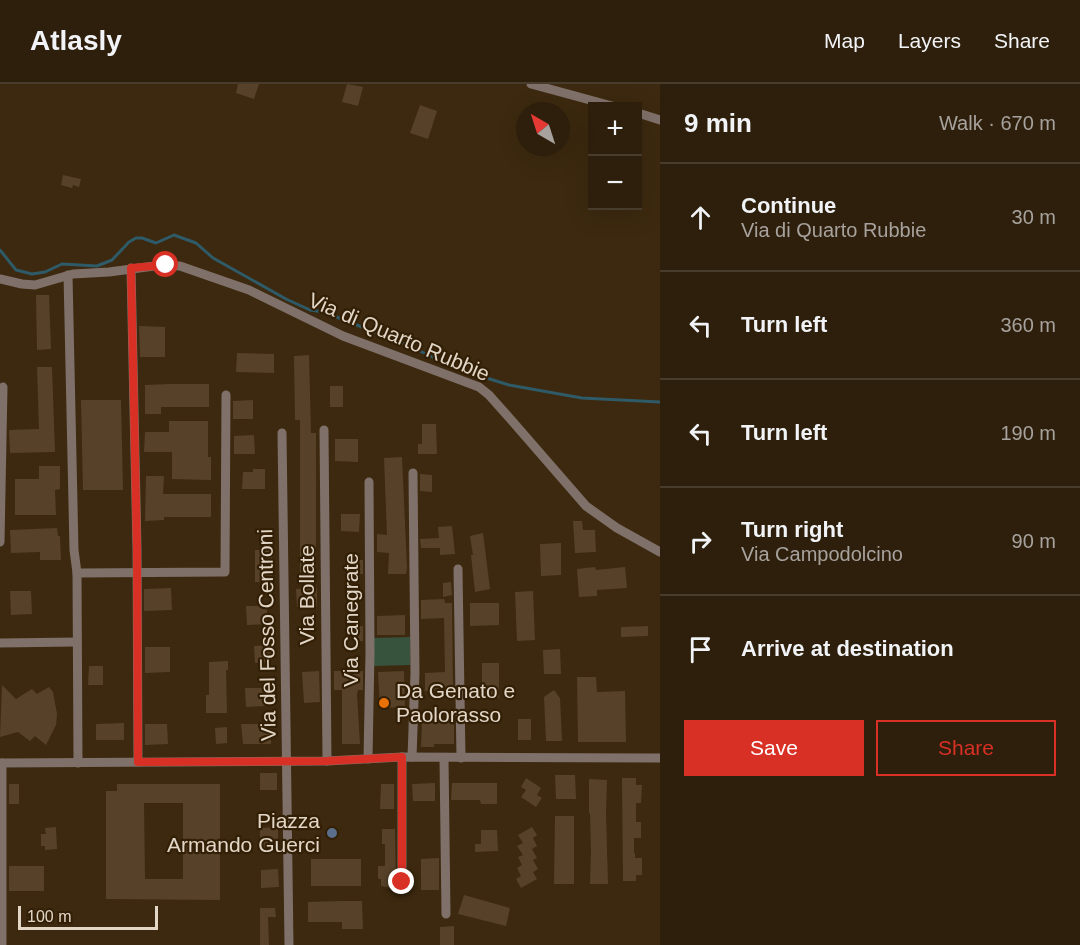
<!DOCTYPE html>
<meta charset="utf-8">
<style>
body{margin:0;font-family:Helvetica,sans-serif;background:#352714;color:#f1f3f6}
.controls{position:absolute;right:18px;top:18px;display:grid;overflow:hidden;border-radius:0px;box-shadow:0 6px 24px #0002}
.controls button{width:54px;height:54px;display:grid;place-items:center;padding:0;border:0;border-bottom:2px solid #483d2c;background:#2d1f0b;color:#f1f3f6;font:30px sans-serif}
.compass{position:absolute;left:516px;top:18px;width:54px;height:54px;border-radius:50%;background:#2d1f0b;box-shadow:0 6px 24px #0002;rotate:321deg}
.scale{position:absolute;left:18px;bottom:15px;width:140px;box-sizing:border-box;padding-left:6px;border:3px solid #e2d6c7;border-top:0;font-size:16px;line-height:21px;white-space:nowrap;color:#e2d6c7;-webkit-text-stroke:4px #321f05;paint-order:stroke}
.stop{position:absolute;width:18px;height:18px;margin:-14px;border:4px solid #d93025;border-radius:50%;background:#fff}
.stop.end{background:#d93025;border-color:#fff;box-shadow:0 2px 6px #0008}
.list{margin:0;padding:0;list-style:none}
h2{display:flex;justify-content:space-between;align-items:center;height:78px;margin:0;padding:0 24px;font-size:26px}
h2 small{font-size:20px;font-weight:400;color:#a7a29d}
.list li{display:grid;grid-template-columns:39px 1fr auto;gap:18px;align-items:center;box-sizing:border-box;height:108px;padding:0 24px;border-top:2px solid #483d2c}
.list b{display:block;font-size:22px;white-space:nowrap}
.list p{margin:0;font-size:20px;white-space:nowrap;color:#a7a29d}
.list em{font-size:20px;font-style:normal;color:#a7a29d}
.actions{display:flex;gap:12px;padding:18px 24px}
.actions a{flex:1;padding:14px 0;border:2px solid #d93025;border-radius:0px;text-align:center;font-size:21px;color:#d93025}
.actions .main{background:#d93025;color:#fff}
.icon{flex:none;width:33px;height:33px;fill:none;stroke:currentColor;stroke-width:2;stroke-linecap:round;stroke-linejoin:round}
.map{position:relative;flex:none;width:660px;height:861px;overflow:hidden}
header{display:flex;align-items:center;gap:36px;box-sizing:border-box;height:84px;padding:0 30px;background:#2d1f0b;border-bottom:2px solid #483d2c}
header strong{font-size:28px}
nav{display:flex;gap:33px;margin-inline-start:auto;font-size:21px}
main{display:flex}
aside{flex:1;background:#2d1f0b}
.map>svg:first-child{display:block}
.green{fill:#37533d}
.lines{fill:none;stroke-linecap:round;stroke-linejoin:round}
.stream{stroke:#2f5a67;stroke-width:3}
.building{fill:#574229;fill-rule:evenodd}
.minor{stroke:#7f7069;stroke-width:9}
.route{stroke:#d93025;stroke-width:8}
.food-dot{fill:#e8710a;stroke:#321f05;stroke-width:2}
.service-dot{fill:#5c6f8a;stroke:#321f05;stroke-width:2}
.labels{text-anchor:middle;stroke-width:4.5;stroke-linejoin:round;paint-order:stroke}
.street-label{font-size:21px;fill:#e2d6c7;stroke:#321f05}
.poi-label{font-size:21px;fill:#e2d6c7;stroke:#321f05;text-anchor:start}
</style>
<header>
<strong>Atlasly</strong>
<nav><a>Map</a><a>Layers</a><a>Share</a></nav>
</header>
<main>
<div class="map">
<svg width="660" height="861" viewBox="0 0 660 861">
<rect width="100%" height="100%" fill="#3c290f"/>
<path class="green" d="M410 553V581L374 582 373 554Z"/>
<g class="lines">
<path class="stream" d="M0 166 16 186 32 190 45 188 62 180 97 182 112 176 129 158 136 154H142L156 159 174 151 196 159 213 174 286 215 310 226 324 228 405 260 458 285 509 301 582 314 660 318"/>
</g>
<g class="building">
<path d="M238 0H259L254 15 236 9Z"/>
<path d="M347 0 363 3 358 22 342 18Z"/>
<path d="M420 21 437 27 428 55 410 49Z"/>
<path d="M63 91 81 95 79 103 73 101 72 104 61 101Z"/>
<path d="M36 211H49L51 265 37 266Z"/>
<path d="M139 242 165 243V273H140Z"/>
<path d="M237 269 274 270V289L236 288Z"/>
<path d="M309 271 311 349H316V488H300V336H295L294 272Z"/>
<path d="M37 283H52L55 368 10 369 9 346 39 345Z"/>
<path d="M169 300H209V323H161V330H145V301Z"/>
<rect x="330" y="302" width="13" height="21"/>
<path d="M81 316H121L123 406H83Z"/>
<path d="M253 316V335H233V317Z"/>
<path d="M169 337H208V373H211V396L172 395V368H144L145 348H169Z"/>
<path d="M422 340H436L437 370H418V360H422Z"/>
<path d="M254 351 255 370H234V352Z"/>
<path d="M335 355H358V378L335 377Z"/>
<path d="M402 373 407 484 406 490H388L389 469 377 468V450L387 451 384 374Z"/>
<path d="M39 382H60V405L55 406 56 431H15V395H39Z"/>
<path d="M253 385H265V405H242L243 388H253Z"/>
<path d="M420 390 432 391V408L420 407Z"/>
<path d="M146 392H164L163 410H211V433H164V436L145 437Z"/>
<path d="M341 430H360L359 448 341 447Z"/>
<path d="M573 437H582L583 446H595L596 468 575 469Z"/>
<path d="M452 442 455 470 440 471V464H421L420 455 439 454 438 443Z"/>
<path d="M57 444 58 452H60L61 476H40V468L11 469 10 446Z"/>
<path d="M483 449 490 505 475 508 471 471H473L470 452Z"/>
<path d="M561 459V491L541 492 540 460Z"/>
<rect x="255" y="466" width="17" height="32"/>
<rect x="346" y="476" width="17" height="14"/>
<path d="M595 483 596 486 625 483 627 504 597 506V512L579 513 577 485Z"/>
<path d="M451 498 452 511 443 513V499Z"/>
<path d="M171 504 172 526 144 527V505Z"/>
<path d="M317 504V523H297L296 505Z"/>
<path d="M10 507H31L32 530 11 531Z"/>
<path d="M533 507 535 556 517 557 515 508Z"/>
<path d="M444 515 445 519H452L453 606 425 607V589L445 588 444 534 421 535V516Z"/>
<path d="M470 519H499V541L470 542Z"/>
<path d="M246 522H267V540L247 541Z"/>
<path d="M405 531V551H377V532Z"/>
<rect x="354" y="542" width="9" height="15"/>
<path d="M648 542V552L621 553V543Z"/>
<path d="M269 561 270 578 255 579 254 562Z"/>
<path d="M145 563H170V588L145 589Z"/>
<path d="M560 565 561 590H544L543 566Z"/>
<path d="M228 577V586H226L227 629H206V611H209V578Z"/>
<rect x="482" y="579" width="17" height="35"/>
<path d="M89 582H103V601H88Z"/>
<path d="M319 587 320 618 304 619 302 588Z"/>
<path d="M334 587H363V606H358L357 610 360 660H342V606H334Z"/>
<path d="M404 587 405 623 380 624 378 588Z"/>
<path d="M577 593H596L597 608 625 607 626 658H578Z"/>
<path d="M2 601 16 615 32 605 37 610 49 603 53 608 57 630 56 641 46 661 35 652 30 657 18 648 0 653Z"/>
<path d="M245 604H266V622L246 623Z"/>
<path d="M554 606 560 614 562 657H546L544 613Z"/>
<rect x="518" y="635" width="13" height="21"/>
<path d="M454 637V660H434V663H421L422 638Z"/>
<path d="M124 639V656H96V640Z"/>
<path d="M145 640H167L168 660 145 661Z"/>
<path d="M241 640H271V660H243Z"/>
<path d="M227 643V659L216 660 215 644Z"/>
<rect x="260" y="689" width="17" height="17"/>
<path d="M555 691H575L576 715H556Z"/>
<path d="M526 694 541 704 537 711 542 714 536 723 521 713 526 706 521 703Z"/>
<path d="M622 694H636V701H642L641 719H636V738H641V754H634V769H635V774H642V791H636V797H623Z"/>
<path d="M589 695 607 696 606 729 608 800H590L591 767 590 729H589Z"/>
<path d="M435 699V717H413L412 700Z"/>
<path d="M452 699H497V720H481L480 716H451Z"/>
<rect x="9" y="700" width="10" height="20"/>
<path d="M117 700H220V816L106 815V707H117ZM144 719H183V795H145Z"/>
<path d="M381 700H394V725H380Z"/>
<path d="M555 732H574V800H554Z"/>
<path d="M56 743 57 765 45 766V762H41V750H46L45 744Z"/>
<path d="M278 743V763H271V768H260V744Z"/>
<path d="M532 743 537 751 533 754 537 762 532 765 537 774 533 776 538 785 533 788 537 795 521 804 516 795 521 792 517 784 522 781 518 773 523 771 517 762 523 759 518 751Z"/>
<path d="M382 745H395L396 805 381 802V795H378V782H385V760H382Z"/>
<path d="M481 746H497L498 767 475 768V760H481Z"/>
<path d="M439 774V806H421V775Z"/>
<rect x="311" y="775" width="50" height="27"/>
<rect x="9" y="782" width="35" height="25"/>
<path d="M278 785 279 803 261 804V786Z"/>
<path d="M464 811 510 824 506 842 458 830Z"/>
<path d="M342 817H362L363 845H342V838H308V818Z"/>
<path d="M260 824H275L276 833H268L269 861H260Z"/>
<path d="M454 842V861H440V843Z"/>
</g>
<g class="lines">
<g class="minor">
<path d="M531 0 612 22"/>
<path d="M638 29 660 36"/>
<path d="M131 184 137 465 138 678"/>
<path d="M68 191 74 466 77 489 225 488 226 311"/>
<path d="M0 195 22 200 35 201 73 190 109 188 162 181 180 182 249 206 343 252 479 303 489 311 513 338 586 422 617 444 660 468"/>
<path d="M324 346 327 677"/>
<path d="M282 349 289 861"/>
<path d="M0 458 3 303"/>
<path d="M458 485 461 674"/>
<path d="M77 489 78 679"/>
<path d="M0 559 77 558"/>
<path d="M412 673 415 589 413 389"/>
<path d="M444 674 446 830"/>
<path d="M368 675 370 568 369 398"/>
<path d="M0 679 327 677 402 673 660 674"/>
<path d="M402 798V673"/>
<path d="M2 861V679"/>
</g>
</g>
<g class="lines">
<path class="route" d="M166 181 131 184 137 465 138 678 327 677 402 673V798"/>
</g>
<circle class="food-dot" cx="384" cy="619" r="6"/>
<circle class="service-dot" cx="332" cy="749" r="6"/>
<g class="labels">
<g class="street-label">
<text transform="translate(399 253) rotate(23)" y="7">Via di Quarto Rubbie</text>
<text transform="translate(307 511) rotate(-90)" y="7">Via Bollate</text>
<text transform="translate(351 536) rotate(-90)" y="7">Via Canegrate</text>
<text transform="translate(267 551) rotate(-91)" y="7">Via del Fosso Centroni</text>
</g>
<g class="poi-label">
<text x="396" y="614">Da Genato e<tspan x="396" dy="24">Paolorasso</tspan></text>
<text x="320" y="744" text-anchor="end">Piazza<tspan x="320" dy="24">Armando Guerci</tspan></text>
</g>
</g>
</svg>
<div class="controls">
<button>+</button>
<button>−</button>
</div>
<svg class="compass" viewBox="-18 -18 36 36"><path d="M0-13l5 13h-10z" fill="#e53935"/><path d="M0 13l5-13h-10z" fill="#a7a29d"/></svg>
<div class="scale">100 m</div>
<div class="stop" style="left:166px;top:181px"></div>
<div class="stop end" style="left:402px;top:798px"></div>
</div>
<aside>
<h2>9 min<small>Walk · 670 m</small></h2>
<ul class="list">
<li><svg class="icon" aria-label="ahead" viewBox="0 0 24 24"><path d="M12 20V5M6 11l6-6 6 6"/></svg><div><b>Continue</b><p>Via di Quarto Rubbie</p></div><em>30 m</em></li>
<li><svg class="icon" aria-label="left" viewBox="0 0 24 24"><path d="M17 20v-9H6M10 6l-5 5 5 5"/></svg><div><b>Turn left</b></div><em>360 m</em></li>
<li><svg class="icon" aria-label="left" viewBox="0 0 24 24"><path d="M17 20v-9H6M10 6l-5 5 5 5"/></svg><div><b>Turn left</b></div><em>190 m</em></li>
<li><svg class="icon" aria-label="right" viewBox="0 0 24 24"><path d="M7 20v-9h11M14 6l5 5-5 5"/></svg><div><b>Turn right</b><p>Via Campodolcino</p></div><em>90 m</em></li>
<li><svg class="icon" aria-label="arrive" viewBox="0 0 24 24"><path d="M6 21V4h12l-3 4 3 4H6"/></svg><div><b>Arrive at destination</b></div></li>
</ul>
<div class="actions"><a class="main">Save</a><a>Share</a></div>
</aside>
</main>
